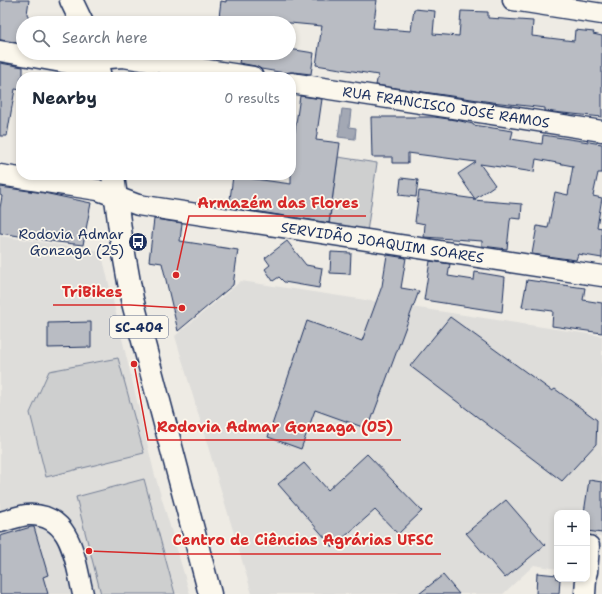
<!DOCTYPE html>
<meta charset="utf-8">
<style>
body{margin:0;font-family:"Shantell Sans",sans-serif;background:#f2f2f3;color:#1f2937}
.controls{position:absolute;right:12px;bottom:12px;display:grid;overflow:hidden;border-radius:8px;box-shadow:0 2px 6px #0003}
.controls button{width:36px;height:36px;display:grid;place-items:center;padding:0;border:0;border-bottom:1px solid #e0e1e3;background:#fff;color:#1f2937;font:20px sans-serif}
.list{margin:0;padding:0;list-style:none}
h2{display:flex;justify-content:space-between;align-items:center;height:52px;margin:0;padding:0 16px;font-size:17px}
h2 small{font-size:13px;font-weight:400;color:#747a83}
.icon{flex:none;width:22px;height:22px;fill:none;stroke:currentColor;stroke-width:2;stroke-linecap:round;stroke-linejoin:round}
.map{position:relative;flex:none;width:602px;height:594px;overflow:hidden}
.search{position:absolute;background:#fff;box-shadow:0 2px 6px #0003;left:16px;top:16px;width:280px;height:44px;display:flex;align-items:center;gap:10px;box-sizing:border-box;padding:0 14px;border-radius:22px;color:#747a83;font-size:15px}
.panel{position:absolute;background:#fff;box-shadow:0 2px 6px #0003;left:16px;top:72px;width:280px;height:108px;border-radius:16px}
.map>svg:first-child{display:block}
.built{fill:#deddda}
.green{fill:#cecfcf;stroke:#747f96}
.water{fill:#a3a8b4;stroke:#6d7892}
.building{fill:#b9bcc3;stroke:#1b2f5e}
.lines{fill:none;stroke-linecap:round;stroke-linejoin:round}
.minor-casing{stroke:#1b2f5e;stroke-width:23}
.major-casing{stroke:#1b2f5e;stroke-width:25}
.minor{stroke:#fbf7ec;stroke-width:20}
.major{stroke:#fbf7ec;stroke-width:22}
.labels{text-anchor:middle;stroke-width:3.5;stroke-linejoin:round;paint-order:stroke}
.shield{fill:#fbf7ec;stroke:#5e6b89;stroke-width:1}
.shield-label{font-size:13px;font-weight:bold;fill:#1b2f5e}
.street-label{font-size:14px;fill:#1b2f5e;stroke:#fbf7ec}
.poi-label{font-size:14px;fill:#1b2f5e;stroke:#fbf7ec;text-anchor:end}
.leader{fill:none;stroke:#d62828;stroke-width:1.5}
.callout-dot{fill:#d62828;stroke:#fbf7ec;stroke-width:1.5}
.callout-label{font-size:15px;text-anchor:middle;font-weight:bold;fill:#d62828;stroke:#fbf7ec;stroke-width:3.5;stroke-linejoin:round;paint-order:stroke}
</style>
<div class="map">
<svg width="602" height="594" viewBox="0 0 602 594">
<rect width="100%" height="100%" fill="#eeebe4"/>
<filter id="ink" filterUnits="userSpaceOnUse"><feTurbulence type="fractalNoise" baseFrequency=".025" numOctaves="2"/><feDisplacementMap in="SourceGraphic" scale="8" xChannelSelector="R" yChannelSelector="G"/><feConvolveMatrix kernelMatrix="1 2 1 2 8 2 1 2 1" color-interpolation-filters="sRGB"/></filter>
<g filter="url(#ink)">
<g class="built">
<path d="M0 236 101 251 154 472 190 594H0Z"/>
<path d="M241 281 602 336V537L587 536V513H557V569L534 565 503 594H252L175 336Z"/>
</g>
<g class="green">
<path d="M338 157 377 163 367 232 329 226Z"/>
<path d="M118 358 144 453 46 477 30 413 49 371Z"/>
<path d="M144 479 175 594H101L76 497Z"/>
</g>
<path class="water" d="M342 109 351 110 349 127 356 128 355 139 338 137Z"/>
<g class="building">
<path d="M0 0H29L27 14 32 23H23V43L0 40Z"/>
<path d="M226 0H377L373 28 411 31 414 9 435 11 433 34 459 36 461 11 488 12V18L533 21 532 36 574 41 575 30 594 32 593 34 602 36V117L553 112 545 111V108L492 102 376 85 378 75 316 65 322 26 290 23H233L234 19 219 17 221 1 226 2Z"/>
<path d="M289 49 314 53 311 74 293 72 285 73 261 69 255 66 239 63 241 53H289Z"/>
<path d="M0 63 23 67V77H21V90L15 89 7 136H0Z"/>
<path d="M300 96 322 99 316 140 340 143 329 223 229 207 233 176 291 184V137H294Z"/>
<path d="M371 117H434L456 120 473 124V125L513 131 511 139 542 144 543 135 602 144V173H598L593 196 602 198 597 227 602 228V258L578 254 576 260 532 254 537 226 548 228 555 192 568 195 573 166 536 159 534 172 480 164 495 185 475 199 458 174 476 162 408 153V163H392V157H372Z"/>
<path d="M401 178 418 180 416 197 399 195Z"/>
<path d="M0 187 44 193 91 203 83 245 57 242 0 233V208L2 196 0 195Z"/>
<path d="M419 191 475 199 473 200 522 204 521 219 511 218 510 221 507 249 482 246V241L424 237 425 224 415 222Z"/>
<path d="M154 219 182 223 180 241 238 250 233 285 178 331 162 263 149 261Z"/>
<path d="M287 241 306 265 322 268 319 288 284 282 279 277 273 281 265 269 270 265 265 258Z"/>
<path d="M331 252 351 253 350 274 330 273Z"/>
<path d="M387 255 406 258 401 288 419 291 368 429 315 410 301 449 268 437 307 321 362 341 382 286Z"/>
<path d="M430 261 450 264 448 276 474 280 475 272 505 277 502 312 424 300Z"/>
<path d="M527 280 585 288 583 300 602 303V333L552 326 553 311 522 307Z"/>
<path d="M450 317 552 391 555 389 597 420 596 444 562 481 410 366Z"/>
<path d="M91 322V347L48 348V323Z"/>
<path d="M367 454 422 511 398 534 375 510 333 547 278 484 304 463 328 490Z"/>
<path d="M589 480 602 482V533L587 531V513H584Z"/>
<path d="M506 500 545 545 505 578 466 533Z"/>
<path d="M31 527H34L48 575 43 577 48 594H0V536Z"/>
<path d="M537 573 557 575V579H560L559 594H536Z"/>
<path d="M443 575 459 594H419Z"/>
</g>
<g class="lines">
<g class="minor-casing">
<g id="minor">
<path d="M513 0 602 14"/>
<path d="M0 51 84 66 96 59 123 57 253 77"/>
<path id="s1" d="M291 83 602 131"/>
<path id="s2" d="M0 175 98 190 138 205 602 276"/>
<path d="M0 522C9 520 18 516 27 515 72 512 75 561 83 594"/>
<path d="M587 572 589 546"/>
<path d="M585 594 586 579"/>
</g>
</g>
<g class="major-casing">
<g id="major">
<path d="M71 0 82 23"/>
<path d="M94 53 100 77"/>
<path d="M113 175 121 237 132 299 210 594"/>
</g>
</g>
<use href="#minor" class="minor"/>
<use href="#major" class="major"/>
</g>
</g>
<defs>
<g id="bus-disc" transform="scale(1)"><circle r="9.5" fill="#1b2f5e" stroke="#fbf7ec"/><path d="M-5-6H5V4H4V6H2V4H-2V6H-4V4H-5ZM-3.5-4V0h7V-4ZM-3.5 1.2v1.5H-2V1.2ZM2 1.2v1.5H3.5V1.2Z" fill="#fff"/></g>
</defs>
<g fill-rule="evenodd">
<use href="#bus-disc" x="138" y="242"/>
</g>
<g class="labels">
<rect class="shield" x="110" y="316" width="58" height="22" rx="3"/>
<g class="shield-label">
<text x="139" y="332">SC-404</text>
</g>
<g class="street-label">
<text dy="5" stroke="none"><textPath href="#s1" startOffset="157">RUA FRANCISCO JOSÉ RAMOS</textPath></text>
<text dy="5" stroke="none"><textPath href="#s2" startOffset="389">SERVIDÃO JOAQUIM SOARES</textPath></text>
</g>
<g class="poi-label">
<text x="124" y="239">Rodovia Admar<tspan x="124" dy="16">Gonzaga (25)</tspan></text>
</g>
</g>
<path class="leader" d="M176 275L189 216H366M182 308L130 305H53M134 364L148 440H401M89 551L164 554H441"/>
<g class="callout-dot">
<circle cx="176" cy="275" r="4"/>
<circle cx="182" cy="308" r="4"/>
<circle cx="134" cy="364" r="4"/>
<circle cx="89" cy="551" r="4"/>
</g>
<g class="callout-label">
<text x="278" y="208">Armazém das Flores</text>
<text x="92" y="297">TriBikes</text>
<text x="275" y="432">Rodovia Admar Gonzaga (05)</text>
<text x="303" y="545">Centro de Ciências Agrárias UFSC</text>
</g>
</svg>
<div class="controls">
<button>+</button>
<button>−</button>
</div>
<div class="search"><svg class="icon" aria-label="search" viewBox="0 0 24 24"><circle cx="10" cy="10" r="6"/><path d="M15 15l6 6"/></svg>Search here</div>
<section class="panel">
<h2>Nearby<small>0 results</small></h2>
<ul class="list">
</ul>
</section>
</div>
